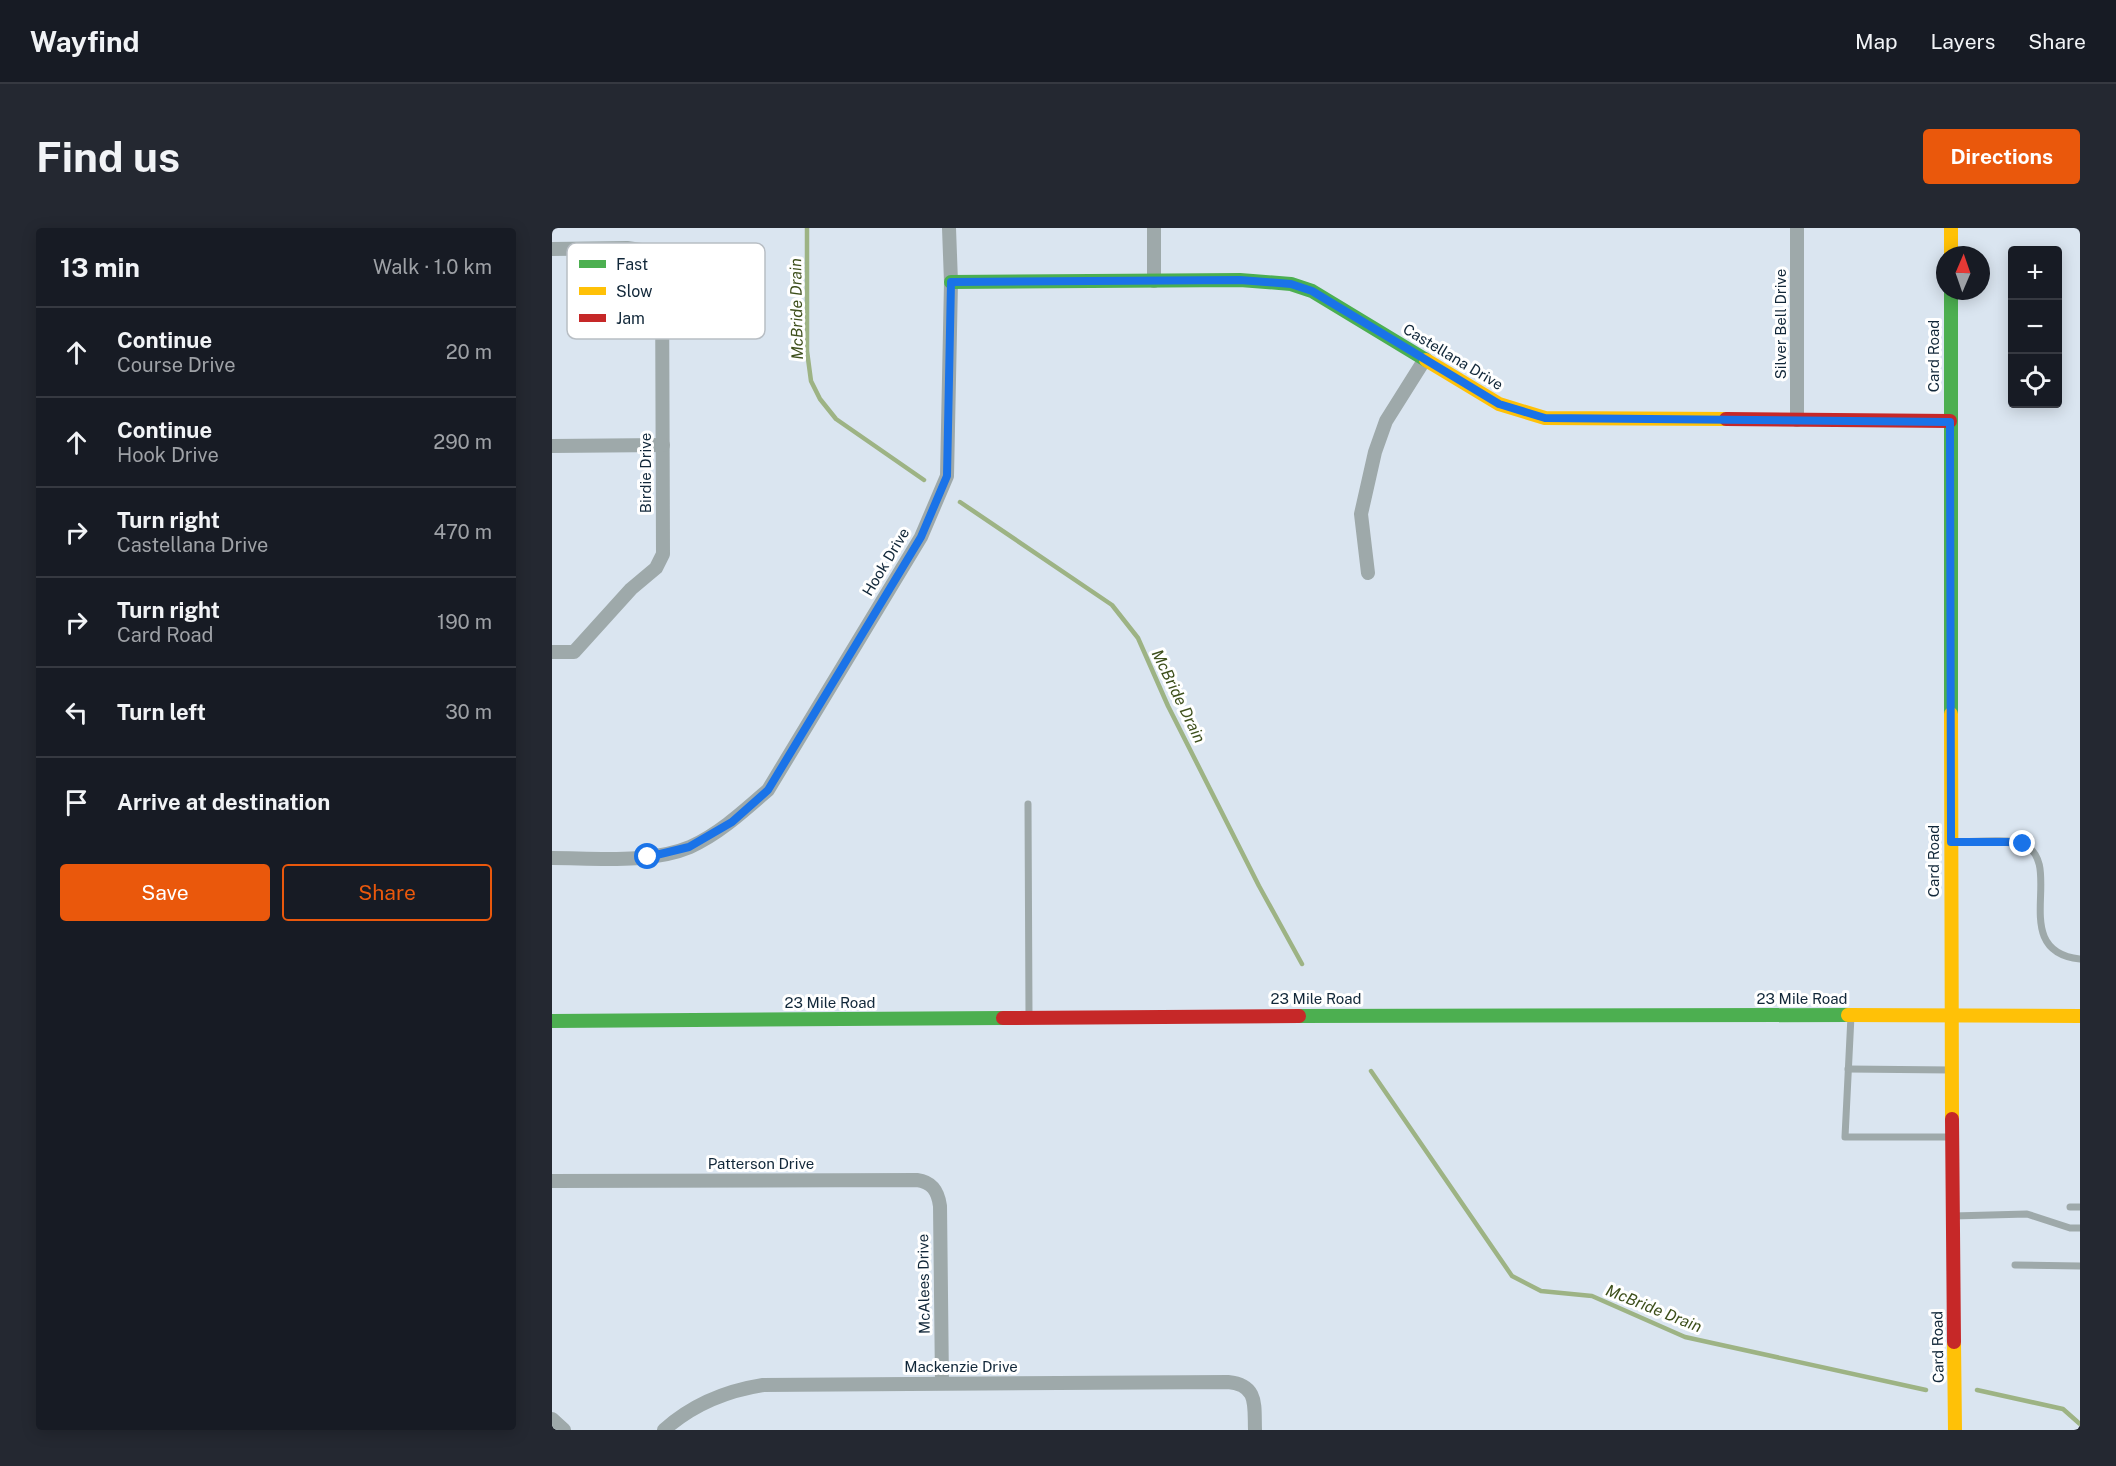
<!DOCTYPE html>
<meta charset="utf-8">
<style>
body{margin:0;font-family:"Public Sans",sans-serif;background:#242831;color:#f1f3f6}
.controls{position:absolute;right:18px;top:18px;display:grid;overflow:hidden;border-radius:6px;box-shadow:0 3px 15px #0003}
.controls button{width:54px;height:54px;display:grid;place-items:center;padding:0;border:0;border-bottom:2px solid #363941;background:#171b24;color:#f1f3f6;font:30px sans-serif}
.compass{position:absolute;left:1384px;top:18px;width:54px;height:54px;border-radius:50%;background:#171b24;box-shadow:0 3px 15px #0003;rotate:2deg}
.stop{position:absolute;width:18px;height:18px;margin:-14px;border:4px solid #1a73e8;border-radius:50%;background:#fff}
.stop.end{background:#1a73e8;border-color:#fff;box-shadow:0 2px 6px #0008}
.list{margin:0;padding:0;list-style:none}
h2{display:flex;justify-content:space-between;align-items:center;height:78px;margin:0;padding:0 24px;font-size:26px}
h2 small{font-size:20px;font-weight:400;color:#9ea1a6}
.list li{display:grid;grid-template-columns:39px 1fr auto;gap:18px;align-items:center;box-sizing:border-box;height:90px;padding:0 24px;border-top:2px solid #363941}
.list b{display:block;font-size:22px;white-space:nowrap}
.list p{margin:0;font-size:20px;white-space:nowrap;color:#9ea1a6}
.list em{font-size:20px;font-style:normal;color:#9ea1a6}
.actions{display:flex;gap:12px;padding:18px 24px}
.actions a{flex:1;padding:14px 0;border:2px solid #ea580c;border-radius:6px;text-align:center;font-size:21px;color:#ea580c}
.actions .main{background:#ea580c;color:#fff}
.icon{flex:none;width:33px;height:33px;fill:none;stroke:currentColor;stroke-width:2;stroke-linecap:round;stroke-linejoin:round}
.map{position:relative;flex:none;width:1528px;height:1202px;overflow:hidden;border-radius:6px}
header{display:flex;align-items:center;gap:36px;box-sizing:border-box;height:84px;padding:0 30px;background:#171b24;border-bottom:2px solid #363941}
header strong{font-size:28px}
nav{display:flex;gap:33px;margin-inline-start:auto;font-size:21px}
.intro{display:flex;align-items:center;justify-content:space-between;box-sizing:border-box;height:144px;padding:0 36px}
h1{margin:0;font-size:42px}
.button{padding:15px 27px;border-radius:6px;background:#ea580c;color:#fff;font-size:21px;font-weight:700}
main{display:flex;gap:36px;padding:0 36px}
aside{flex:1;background:#171b24;border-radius:6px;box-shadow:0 3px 15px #0003}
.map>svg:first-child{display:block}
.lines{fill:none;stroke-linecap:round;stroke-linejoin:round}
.stream{stroke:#9db384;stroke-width:4.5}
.lane{stroke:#9ea9aa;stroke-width:7}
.street{stroke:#9ea9aa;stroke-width:14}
.fast{stroke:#4caf50;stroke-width:14}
.slow{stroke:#ffc107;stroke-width:14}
.jam{stroke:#c62828;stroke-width:14}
.route{stroke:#1a73e8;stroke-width:8}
.labels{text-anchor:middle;stroke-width:6;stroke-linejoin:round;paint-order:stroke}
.street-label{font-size:15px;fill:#112739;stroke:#fff}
.water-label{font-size:16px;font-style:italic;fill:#3d4f1b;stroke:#fff}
.key{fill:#fff;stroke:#b8bec4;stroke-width:1.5}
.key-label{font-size:16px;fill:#112739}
</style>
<header>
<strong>Wayfind</strong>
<nav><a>Map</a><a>Layers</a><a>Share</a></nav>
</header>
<div class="intro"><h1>Find us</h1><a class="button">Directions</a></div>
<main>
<aside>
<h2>13 min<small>Walk · 1.0 km</small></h2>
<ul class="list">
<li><svg class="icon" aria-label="ahead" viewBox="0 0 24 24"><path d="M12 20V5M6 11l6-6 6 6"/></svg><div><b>Continue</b><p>Course Drive</p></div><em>20 m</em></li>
<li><svg class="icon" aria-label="ahead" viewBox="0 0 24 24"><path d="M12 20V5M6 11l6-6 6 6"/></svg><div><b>Continue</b><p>Hook Drive</p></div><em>290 m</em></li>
<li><svg class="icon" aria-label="right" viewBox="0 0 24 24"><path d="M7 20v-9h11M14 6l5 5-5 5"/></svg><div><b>Turn right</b><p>Castellana Drive</p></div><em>470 m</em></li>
<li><svg class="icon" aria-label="right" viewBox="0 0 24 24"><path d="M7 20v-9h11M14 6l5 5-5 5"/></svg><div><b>Turn right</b><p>Card Road</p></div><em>190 m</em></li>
<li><svg class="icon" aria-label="left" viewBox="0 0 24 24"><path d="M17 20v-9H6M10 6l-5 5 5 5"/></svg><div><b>Turn left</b></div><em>30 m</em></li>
<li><svg class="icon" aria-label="arrive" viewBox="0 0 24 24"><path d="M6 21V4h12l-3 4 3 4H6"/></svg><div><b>Arrive at destination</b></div></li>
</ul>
<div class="actions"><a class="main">Save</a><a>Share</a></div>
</aside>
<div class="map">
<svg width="1528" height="1202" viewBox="0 0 1528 1202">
<rect width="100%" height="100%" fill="#dae5f0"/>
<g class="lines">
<g class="stream">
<path d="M255 0V123L259 153 268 171 284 191 372 252"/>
<path d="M408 274 560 377 586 410 616 478 707 658 750 736"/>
<path d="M819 843 960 1048 989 1063 1040 1068 1133 1109 1374 1162"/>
<path d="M1425 1162 1511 1181 1528 1196"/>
</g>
<g class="lane">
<path d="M476 576 477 787"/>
<path d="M1401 614C1418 614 1457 610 1471 616 1515 635 1454 723 1528 731"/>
<path d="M1299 788 1293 909H1400"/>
<path d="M1296 841 1399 842"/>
<path d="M1518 979H1528"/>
<path d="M1401 988 1475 986 1518 1000H1528"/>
<path d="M1463 1037 1528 1038"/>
</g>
<g class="street">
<path d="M0 21 75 20 96 23 107 30 110 41 111 326 104 340 79 361 22 424H0"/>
<path d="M602 53V0"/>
<path d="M1245 192V0"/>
<path d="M0 218 111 217"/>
<path d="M816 345 809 286 823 224 834 193 873 131"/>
<path d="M0 630C42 630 98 636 138 619 167 606 192 583 216 562L369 309 395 248 399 54 397 0"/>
<path d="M0 953 365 952C380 954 386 963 388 978L390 1155"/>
<path d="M0 1191 12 1202"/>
<path d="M112 1202C141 1176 173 1163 211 1157L676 1154C707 1157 702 1178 703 1202"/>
</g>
<g class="fast">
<path d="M399 54 688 52 739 56 760 63 874 132"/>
<path d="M1399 63V486"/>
<path d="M747 788 1296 787"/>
<path d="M0 793 451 790"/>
</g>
<g class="slow">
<path d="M1399 0V27"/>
<path d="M874 132 947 176 993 190 1174 191"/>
<path d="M1399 486 1400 891"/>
<path d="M1296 787 1528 788"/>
<path d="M1402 1114 1403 1202"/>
</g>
<g class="jam">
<path d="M1174 191 1398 193"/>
<path d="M451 790 747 788"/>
<path d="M1400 891 1402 1114"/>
</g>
</g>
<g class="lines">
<path class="route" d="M96 629 137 619 180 594 216 562 369 309 395 248 399 54 688 52 739 56 760 63 947 176 993 190 1398 194 1399 614H1456L1471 616"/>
</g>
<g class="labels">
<g class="street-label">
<text transform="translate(1229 96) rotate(-90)" y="5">Silver Bell Drive</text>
<text transform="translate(1382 128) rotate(-90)" y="5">Card Road</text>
<text transform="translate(901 129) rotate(31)" y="5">Castellana Drive</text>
<text transform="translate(94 245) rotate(-90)" y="5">Birdie Drive</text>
<text transform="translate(334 334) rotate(-59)" y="5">Hook Drive</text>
<text transform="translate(1382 633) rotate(-90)" y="5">Card Road</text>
<text x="764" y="776">23 Mile Road</text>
<text x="1250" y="776">23 Mile Road</text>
<text x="278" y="780">23 Mile Road</text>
<text x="209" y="941">Patterson Drive</text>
<text transform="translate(372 1056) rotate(-91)" y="5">McAlees Drive</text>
<text transform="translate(1386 1119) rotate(-91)" y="5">Card Road</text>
<text x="409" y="1144">Mackenzie Drive</text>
</g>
<g class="water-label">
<text transform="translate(244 81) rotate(-91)" y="6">McBride Drain</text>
<text transform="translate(627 468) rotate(64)" y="6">McBride Drain</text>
<text transform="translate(1102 1080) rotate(22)" y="6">McBride Drain</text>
</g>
</g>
<rect x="15" y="15" width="198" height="96" rx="9" class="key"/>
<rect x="27" y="32" width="27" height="8" fill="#4caf50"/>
<rect x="27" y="59" width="27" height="8" fill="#ffc107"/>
<rect x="27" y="86" width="27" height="8" fill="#c62828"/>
<g class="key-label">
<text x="64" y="42">Fast</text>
<text x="64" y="69">Slow</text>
<text x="64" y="96">Jam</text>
</g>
</svg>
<div class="controls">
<button>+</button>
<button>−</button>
<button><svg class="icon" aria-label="locate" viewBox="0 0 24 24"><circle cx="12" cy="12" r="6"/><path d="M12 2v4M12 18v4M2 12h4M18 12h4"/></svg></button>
</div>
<svg class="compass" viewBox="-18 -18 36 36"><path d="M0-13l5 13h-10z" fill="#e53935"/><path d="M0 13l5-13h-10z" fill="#9ea1a6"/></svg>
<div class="stop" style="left:96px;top:629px"></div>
<div class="stop end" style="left:1471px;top:616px"></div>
</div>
</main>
